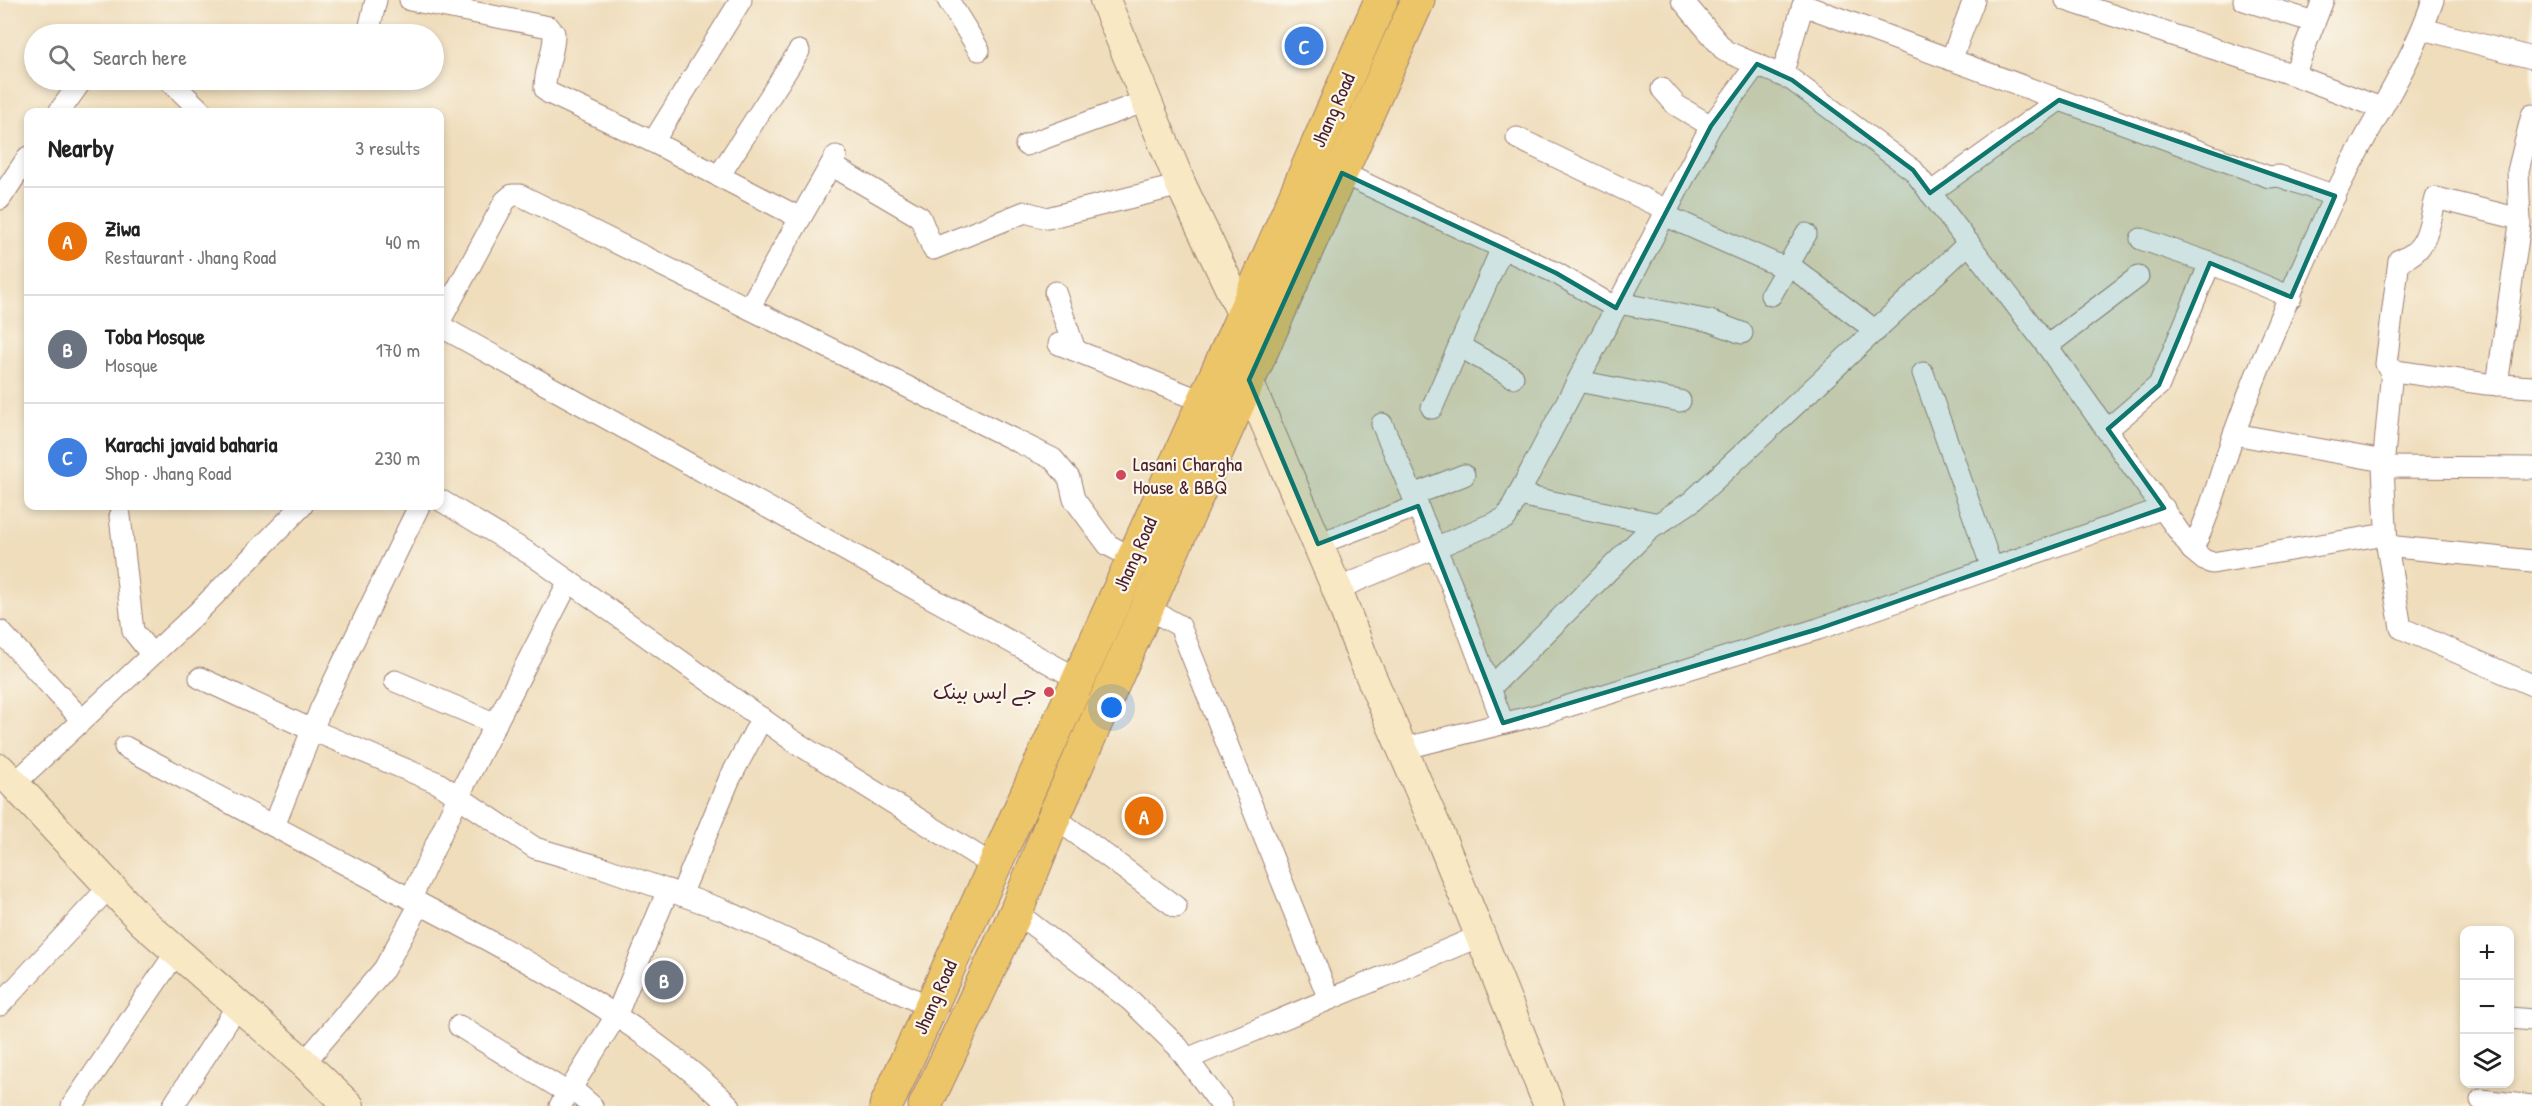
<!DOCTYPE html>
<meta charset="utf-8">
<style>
body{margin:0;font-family:"Patrick Hand","Playpen Sans Arabic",sans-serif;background:#f6f6f6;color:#222}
.controls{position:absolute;right:18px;bottom:18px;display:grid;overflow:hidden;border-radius:12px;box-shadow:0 3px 9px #0003}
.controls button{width:54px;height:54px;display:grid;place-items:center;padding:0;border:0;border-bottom:2px solid #e0e0e0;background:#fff;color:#222;font:30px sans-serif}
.you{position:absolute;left:1112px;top:708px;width:21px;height:21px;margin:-15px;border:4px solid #fff;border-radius:50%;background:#1a73e8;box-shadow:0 0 0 9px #1a73e833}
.badge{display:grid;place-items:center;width:39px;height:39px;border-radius:50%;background:#0f766e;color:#fff;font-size:20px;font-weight:700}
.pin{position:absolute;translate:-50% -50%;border:3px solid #fff;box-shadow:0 2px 6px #0006}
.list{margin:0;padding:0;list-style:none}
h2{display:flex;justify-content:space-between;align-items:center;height:78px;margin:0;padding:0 24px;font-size:26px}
h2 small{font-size:20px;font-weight:400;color:#767676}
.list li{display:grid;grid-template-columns:39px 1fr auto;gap:18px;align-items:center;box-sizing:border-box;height:108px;padding:0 24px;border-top:2px solid #e0e0e0}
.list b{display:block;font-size:22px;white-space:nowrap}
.list p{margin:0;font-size:20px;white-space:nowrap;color:#767676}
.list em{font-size:20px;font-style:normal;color:#767676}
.icon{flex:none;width:33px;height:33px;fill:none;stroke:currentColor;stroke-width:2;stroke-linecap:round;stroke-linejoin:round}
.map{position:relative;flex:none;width:2532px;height:1106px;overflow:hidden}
.search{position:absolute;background:#fff;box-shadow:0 3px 9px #0003;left:24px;top:24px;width:420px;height:66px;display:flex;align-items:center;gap:15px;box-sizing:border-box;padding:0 21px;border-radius:33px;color:#767676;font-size:22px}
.panel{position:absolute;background:#fff;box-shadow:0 3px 9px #0003;left:24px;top:108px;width:420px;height:402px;border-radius:12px}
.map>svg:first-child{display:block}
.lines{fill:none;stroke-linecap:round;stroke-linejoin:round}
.street-casing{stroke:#9c7e73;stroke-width:23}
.secondary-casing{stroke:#9c7e73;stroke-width:32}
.primary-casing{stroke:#9c7e73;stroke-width:35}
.street{stroke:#fff;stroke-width:21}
.secondary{stroke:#f8e8c3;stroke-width:30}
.primary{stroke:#edc569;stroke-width:33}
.marked{fill:#0f766e;fill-opacity:0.2;stroke:#0f766e;stroke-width:4.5;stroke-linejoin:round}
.poi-dot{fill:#d1495b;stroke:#fbf7ec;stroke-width:2}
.labels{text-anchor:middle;stroke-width:4.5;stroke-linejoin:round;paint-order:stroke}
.street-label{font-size:20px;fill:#4a1f2b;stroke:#fbf7ec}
.poi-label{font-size:20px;fill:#4a1f2b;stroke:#fbf7ec;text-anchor:start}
</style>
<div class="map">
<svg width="2532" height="1106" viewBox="0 0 2532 1106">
<rect width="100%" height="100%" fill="#fbf7ec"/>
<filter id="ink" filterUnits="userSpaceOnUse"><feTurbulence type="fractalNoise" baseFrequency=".0167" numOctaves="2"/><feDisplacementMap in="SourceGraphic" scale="12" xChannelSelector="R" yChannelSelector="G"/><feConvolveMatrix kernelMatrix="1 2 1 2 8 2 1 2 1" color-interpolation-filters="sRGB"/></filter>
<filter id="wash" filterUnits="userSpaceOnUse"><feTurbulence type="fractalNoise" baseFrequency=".008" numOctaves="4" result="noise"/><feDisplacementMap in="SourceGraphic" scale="24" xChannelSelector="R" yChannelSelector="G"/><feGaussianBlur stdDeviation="1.35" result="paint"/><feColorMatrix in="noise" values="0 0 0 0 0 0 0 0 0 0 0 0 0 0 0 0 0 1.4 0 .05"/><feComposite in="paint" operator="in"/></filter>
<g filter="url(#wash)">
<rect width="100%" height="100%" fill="#efddbb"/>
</g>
<g filter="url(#ink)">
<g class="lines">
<g class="street-casing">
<g id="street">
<path d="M410 0 549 27 554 33C555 52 544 70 545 89L549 93 653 142 800 218"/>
<path d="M948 0 979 50"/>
<path d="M1682 0 1725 51 1792 80 1913 170 2047 346 2192 550 2204 560 2212 563 2386 534"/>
<path d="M2066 0 2294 75 2381 108"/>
<path d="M2244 0 2314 22"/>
<path d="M2423 29 2532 58"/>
<path d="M368 34 376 0"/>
<path d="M1951 60 1974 0"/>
<path d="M1782 75 1803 5 2269 177 2279 176 2335 196"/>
<path d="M2294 75 2323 0"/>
<path d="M169 80 202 112"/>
<path d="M1662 89 1676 105 1711 126"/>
<path d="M59 112 82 80"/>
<path d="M1517 138 1667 210"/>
<path d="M653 142 741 0"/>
<path d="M1026 145 1146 101"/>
<path d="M831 165 920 217 933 249 1025 212 1047 218 1181 185"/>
<path d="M1342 173 1556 273 1616 308"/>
<path d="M719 176 799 51"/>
<path d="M1930 193 2059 100"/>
<path d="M0 199 28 157"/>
<path d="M1664 215 1787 269"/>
<path d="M2520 219 2436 198C2429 224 2428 253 2399 260L2386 364 2392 370 2402 372 2487 384 2532 387"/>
<path d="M2141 239 2210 263 2291 297"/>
<path d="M1789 265 1876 331"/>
<path d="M1055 292 1075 350"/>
<path d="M1771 295 1806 234"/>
<path d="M1619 303 1710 321 1742 333"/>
<path d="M749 308 836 156"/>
<path d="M440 321 505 201 512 195H520L1053 459 1069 478 1074 499 1108 545 1133 558"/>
<path d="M440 326 1078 679"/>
<path d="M1059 344 1204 402"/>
<path d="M1459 346 1513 377"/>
<path d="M2047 346 2138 277"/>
<path d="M2392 370 2383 467 2387 546 2401 628 2532 685"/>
<path d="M1923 373 1992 568"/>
<path d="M1578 381 1680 401"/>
<path d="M2497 385 2520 224 2518 171 2532 115"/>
<path d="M1432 408 1501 250"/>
<path d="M1382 424 1451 584 1503 723"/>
<path d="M2108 429 2159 385 2210 263"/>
<path d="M2234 434 2384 461"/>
<path d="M2383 467 2532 468"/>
<path d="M1413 495 1464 475"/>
<path d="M1519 495 1659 524"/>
<path d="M440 500 535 557 792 740 994 866"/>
<path d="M120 516 133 631 152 655"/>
<path d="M1318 544 1418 506"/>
<path d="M2387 546 2532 561"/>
<path d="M2192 550C2211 513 2220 473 2234 434 2263 353 2299 273 2335 195 2366 130 2410 69 2433 0"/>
<path d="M1337 589 1506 518 1711 126 1757 64"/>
<path d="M1147 608 1180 626 1329 999"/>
<path d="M0 631 82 720"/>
<path d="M200 678 312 730 438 783 535 848 604 868 724 910 930 1007"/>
<path d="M395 681 496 724"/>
<path d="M1490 688 1649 530 1691 502 1969 243"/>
<path d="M125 747C224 800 323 853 422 905 529 961 642 1021 730 1106"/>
<path d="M1402 749 1549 712 1818 629 2164 508"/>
<path d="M14 784 196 614 302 506"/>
<path d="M1054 817 1176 907"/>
<path d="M274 826 321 708 419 506"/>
<path d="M681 895 729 780 762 718"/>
<path d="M411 898 458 797 569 581"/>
<path d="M1016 912 1131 1001 1178 1047 1222 1106"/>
<path d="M0 1005 110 886"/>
<path d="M2510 1018 2532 1020"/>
<path d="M459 1026 568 1093"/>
<path d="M1187 1059 1480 936"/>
<path d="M304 1063 384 969 420 904"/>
<path d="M571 1088 592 1106"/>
<path d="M2481 1100 2532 1106"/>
<path d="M72 1106 177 951"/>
<path d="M173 1106 238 1005"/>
<path d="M560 1106 616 1016 668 890"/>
</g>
</g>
<g class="secondary-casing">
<g id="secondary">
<path d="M1105 0 1181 185 1243 315"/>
<path d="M1240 363 1337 589 1363 658 1442 841 1549 1106"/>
<path d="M0 769 143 922 304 1063 349 1106"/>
</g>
</g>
<g class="primary-casing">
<g id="primary">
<path d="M886 1106 1243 315 1381 0"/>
<path d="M925 1106 1016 912 1056 812 1418 0"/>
</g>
</g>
<use href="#street" class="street"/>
<use href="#secondary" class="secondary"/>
<use href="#primary" class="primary"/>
</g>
</g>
<path class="marked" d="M1757 64 1792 80 1913 170 1930 193 2059 100 2335 196 2291 297 2210 263 2159 385 2108 429 2164 508 1818 629 1503 723 1418 506 1318 544 1249 380 1342 173 1556 273 1616 308 1711 126Z"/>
<g class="poi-dot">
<circle cx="1121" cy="475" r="6"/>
<circle cx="1049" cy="692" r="6"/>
</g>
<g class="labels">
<g class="street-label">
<text transform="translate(1333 110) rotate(-66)" y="7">Jhang Road</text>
<text transform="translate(1135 554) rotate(-66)" y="7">Jhang Road</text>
<text transform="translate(935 997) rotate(-66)" y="7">Jhang Road</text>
</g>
<g class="poi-label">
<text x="1133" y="471">Lasani Chargha<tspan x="1133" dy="23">House &amp; BBQ</tspan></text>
<text x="1037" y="699" text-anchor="end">جے ایس بینک</text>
</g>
</g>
</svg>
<div class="controls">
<button>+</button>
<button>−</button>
<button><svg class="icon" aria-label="layers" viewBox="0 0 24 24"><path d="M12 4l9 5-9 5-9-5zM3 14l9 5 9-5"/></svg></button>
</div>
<div class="you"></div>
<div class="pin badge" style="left:1144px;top:816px;background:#e8710a">A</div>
<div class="pin badge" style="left:664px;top:980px;background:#6b7280">B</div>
<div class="pin badge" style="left:1304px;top:46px;background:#3f7fe0">C</div>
<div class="search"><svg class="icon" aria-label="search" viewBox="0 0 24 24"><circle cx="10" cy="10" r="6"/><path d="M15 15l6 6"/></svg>Search here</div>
<section class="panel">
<h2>Nearby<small>3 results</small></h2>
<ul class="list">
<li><span class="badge" style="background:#e8710a">A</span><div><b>Ziwa</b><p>Restaurant · Jhang Road</p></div><em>40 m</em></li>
<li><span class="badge" style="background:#6b7280">B</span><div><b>Toba Mosque</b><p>Mosque</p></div><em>170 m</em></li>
<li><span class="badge" style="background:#3f7fe0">C</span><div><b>Karachi javaid baharia</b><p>Shop · Jhang Road</p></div><em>230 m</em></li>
</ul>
</section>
</div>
